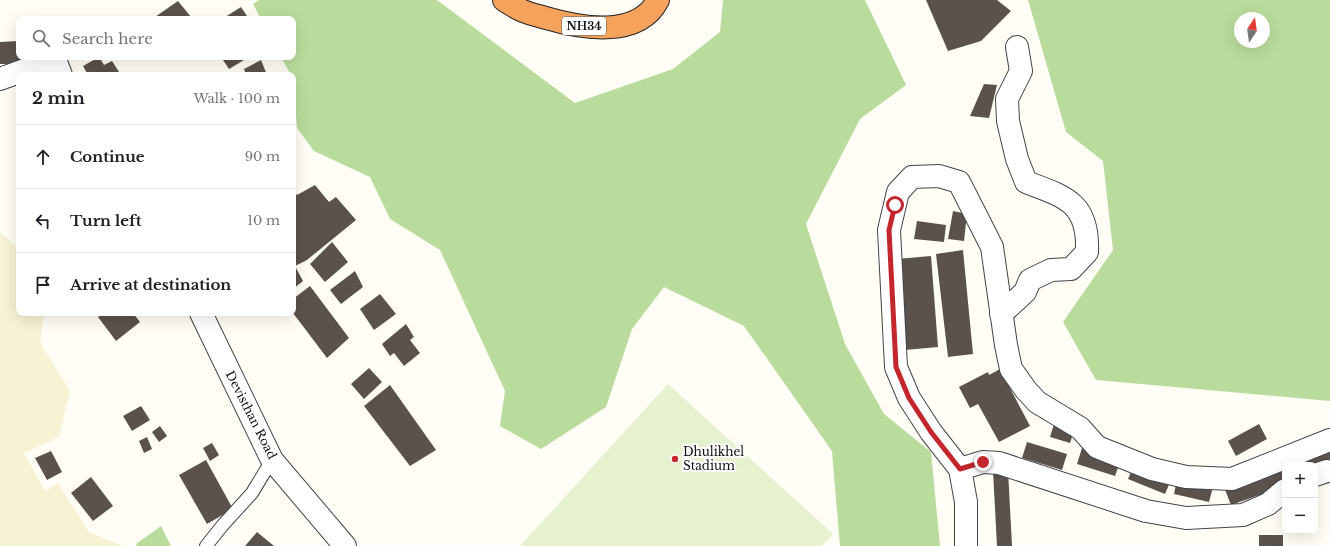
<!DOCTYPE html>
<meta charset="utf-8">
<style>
body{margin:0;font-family:"Libre Baskerville",serif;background:#f6f6f6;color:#202124}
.controls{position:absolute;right:12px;bottom:12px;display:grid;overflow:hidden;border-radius:8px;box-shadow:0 4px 16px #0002}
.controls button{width:36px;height:36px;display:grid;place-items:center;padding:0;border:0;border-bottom:1px solid #e0e0e0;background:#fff;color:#202124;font:20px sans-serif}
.compass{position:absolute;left:1234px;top:12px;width:36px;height:36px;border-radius:50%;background:#fff;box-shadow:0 4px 16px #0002;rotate:13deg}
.stop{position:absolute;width:12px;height:12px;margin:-9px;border:3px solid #c4262e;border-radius:50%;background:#fff}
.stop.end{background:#c4262e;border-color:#fff;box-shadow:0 1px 4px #0008}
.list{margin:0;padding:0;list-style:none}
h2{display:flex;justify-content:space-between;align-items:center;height:52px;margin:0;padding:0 16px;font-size:17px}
h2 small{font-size:13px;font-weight:400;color:#757577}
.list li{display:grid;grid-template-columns:26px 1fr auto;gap:12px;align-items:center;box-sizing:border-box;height:64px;padding:0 16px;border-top:1px solid #e0e0e0}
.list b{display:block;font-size:15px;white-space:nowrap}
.list em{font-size:13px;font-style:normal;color:#757577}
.icon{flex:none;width:22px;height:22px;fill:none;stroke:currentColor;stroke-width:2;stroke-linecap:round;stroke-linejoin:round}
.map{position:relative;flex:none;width:1330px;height:546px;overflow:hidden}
.search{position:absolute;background:#fff;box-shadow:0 4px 16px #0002;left:16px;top:16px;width:280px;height:44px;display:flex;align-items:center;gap:10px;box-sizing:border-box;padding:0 14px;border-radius:8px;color:#757577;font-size:15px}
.panel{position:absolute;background:#fff;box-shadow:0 4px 16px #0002;left:16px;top:72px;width:280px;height:244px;border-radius:8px}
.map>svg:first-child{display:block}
.farmland{fill:#f6f3d4}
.forest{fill:#b9dc9c;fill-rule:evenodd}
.pitch{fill:#e6f2cf}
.building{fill:#5a524d}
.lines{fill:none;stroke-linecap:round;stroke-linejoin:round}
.lane-casing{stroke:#444;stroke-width:14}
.street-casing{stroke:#444;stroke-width:24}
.highway-casing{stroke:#222;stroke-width:24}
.lane{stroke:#fff;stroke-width:12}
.street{stroke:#fff;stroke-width:22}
.highway{stroke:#f5a25d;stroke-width:22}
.route{stroke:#c4262e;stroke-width:5}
.poi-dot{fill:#c4262e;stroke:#fff;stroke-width:1.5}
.labels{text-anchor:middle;stroke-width:4;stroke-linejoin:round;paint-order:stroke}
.shield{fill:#fff;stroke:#585858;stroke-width:1}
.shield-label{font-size:11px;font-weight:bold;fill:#111}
.street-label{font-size:12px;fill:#111;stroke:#fff}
.poi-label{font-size:12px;fill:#111;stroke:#fff;text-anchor:start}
</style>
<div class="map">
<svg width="1330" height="546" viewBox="0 0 1330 546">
<rect width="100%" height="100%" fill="#fffdf5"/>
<path class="farmland" d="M0 232 19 248V313H44L40 343 70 391 59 437 24 453 45 491 58 483 89 532 123 546H0Z"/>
<g class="forest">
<path d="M259 0H437L575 103 673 69 720 32 723 0H865L906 85 860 119 806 224 845 344 884 414 931 452 940 546H840L832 451 744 326 664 287 632 329 606 407 541 449 500 426 505 391 440 250 390 219 370 177 314 151 297 128 293 75H291L281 57H293V19H261L253 4Z"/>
<path d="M1028 0H1330V401L1096 380 1063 322 1113 250 1103 161 1066 132ZM1240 18H1264V42H1240Z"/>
<path d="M161 526 171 546H137L136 544Z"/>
</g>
<path class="pitch" d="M668 384 833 534 822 546H520Z"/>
<g class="building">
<path d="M926 0H997L1011 11 981 41 948 51Z"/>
<path d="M178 1 191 17 186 19H157L155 17Z"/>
<path d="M241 7 249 19H222Z"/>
<path d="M19 41V57H30V64H0V42Z"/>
<path d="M99 57 104 65 112 61 121 75H88L83 66Z"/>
<path d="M221 57H249L229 69Z"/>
<path d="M261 60 267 75H246L244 69Z"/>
<path d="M984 84 997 85 989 118 970 116Z"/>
<path d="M315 185 329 202 336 197 356 220 307 260 293 267V190L297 195Z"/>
<path d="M953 211 967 214 964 241 948 239Z"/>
<path d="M917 221 946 225 944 242 914 239Z"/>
<path d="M332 242 348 262 325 282 310 264Z"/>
<path d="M963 250 973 354 948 357 936 254Z"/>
<path d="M931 256 938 347 905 350 897 259Z"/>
<path d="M296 268 303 281 293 289V271Z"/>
<path d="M355 271 363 287 341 304 330 290Z"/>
<path d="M310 286 349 338 327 358 293 313V299Z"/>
<path d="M380 294 396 314 374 330 360 309Z"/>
<path d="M104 313H133L140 322 116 341 98 317Z"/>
<path d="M406 324 414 337 410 340 420 353 404 366 394 353 390 356 382 344Z"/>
<path d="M369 368 382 382 364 399 351 384Z"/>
<path d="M1000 369 1030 426 999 442 978 404 970 408 959 387 988 372 989 375Z"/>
<path d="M390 385 436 450 410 466 364 406Z"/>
<path d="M141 406 150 420 132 431 123 416Z"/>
<path d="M1055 421 1075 428 1070 443 1050 437Z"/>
<path d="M1259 424 1267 439 1236 456 1228 441Z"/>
<path d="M160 426 167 436 159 442 152 432Z"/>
<path d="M147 437 152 449 144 453 139 441Z"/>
<path d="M1027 442 1067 454 1062 470 1022 458Z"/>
<path d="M212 443 219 455 210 461 203 448Z"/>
<path d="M1326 445 1330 453V459L1315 467V465H1294Z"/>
<path d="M1082 448 1121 459 1115 476 1077 464Z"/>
<path d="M51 451 62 472 47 480 35 458Z"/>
<path d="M206 460 233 509 207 524 179 475Z"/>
<path d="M1134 465 1171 480 1165 494 1128 479Z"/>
<path d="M1281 467 1285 486 1231 505 1224 487Z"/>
<path d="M1008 470 1012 546H997L993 471Z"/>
<path d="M91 477 113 506 93 521 71 493Z"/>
<path d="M1177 479 1213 487 1209 502 1174 494Z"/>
<path d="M257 532 274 546H245Z"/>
<rect x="1259" y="535" width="24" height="11"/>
</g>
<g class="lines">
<g class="lane-casing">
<path id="lane" d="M206 546 222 526 252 493 272 460"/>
</g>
<g class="street-casing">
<g id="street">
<path d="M0 79 55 59 61 75"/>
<path d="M201 313 272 460 345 546"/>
<path d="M1001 314 1025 292 1030 280 1051 270 1071 269 1087 252C1089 203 1066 197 1026 182L1017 159 1008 121 1007 99 1021 71 1017 47"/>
<path d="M960 469 983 462 999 463 1146 511 1186 518 1243 515 1268 504 1285 490"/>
<path d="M1315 475 1327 471"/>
<path d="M966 546V502L960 469 931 432 909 398 896 367 889 230 898 192 912 177 939 176 959 182 992 247 1006 345 1011 369 1026 390 1037 402 1080 428 1097 447 1152 469 1186 477 1232 479 1330 440"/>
</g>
</g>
<g class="highway-casing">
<path id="highway" d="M504 0C510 4 516 8 523 11 530 14 539 16 546 18 580 28 638 39 658 0"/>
</g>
<use href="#lane" class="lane"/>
<use href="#street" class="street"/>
<use href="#highway" class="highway"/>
</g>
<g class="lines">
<path class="route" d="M895 205 889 230 896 367 909 398 931 432 960 469 983 462"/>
</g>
<circle class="poi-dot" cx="675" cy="459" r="4"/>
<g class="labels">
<rect class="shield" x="562" y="17" width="44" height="18" rx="3"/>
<g class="shield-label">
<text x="584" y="30">NH34</text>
</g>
<g class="street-label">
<text transform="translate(251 415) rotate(63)" y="4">Devisthan Road</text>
</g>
<g class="poi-label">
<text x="683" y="456">Dhulikhel<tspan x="683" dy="14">Stadium</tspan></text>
</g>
</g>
</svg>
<div class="controls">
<button>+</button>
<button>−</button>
</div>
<svg class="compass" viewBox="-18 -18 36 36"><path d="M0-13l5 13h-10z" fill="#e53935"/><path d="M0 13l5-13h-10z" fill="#757577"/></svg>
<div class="stop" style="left:895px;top:205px"></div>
<div class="stop end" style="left:983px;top:462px"></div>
<div class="search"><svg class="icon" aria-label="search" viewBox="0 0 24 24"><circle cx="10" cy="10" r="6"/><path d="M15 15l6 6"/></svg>Search here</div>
<section class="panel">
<h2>2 min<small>Walk · 100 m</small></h2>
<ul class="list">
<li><svg class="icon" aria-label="ahead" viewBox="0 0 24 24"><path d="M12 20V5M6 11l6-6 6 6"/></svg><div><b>Continue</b></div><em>90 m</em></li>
<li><svg class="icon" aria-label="left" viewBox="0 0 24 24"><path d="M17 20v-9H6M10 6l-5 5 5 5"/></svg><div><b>Turn left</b></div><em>10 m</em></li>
<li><svg class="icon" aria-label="arrive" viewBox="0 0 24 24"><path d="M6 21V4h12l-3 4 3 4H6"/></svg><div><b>Arrive at destination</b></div></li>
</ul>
</section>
</div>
